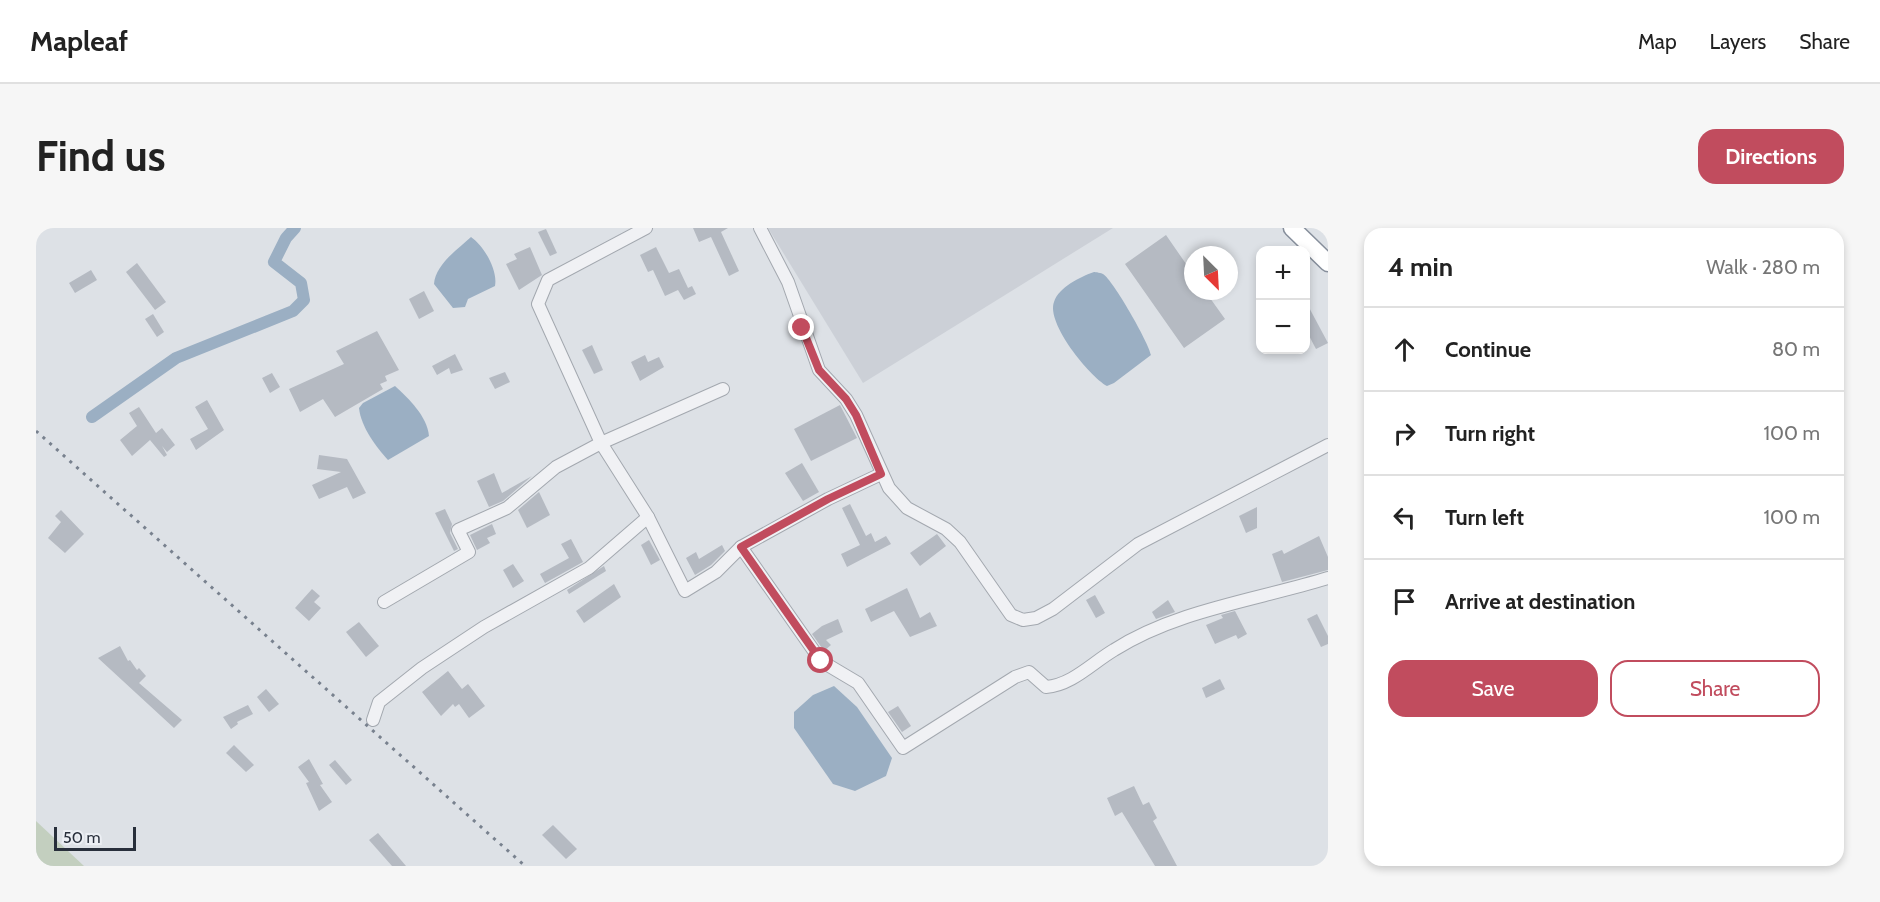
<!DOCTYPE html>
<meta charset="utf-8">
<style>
body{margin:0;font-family:Cabin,sans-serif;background:#f6f6f6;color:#222}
.controls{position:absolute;right:18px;top:18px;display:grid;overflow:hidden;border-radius:12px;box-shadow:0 3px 9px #0003}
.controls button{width:54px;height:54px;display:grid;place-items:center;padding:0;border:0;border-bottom:2px solid #e0e0e0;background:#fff;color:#222;font:30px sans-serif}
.compass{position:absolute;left:1148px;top:18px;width:54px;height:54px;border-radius:50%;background:#fff;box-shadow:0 3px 9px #0003;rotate:156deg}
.scale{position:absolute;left:18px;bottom:15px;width:82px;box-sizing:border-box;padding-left:6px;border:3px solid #282f3b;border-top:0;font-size:16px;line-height:21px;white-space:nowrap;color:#282f3b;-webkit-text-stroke:4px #eceff4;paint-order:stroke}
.stop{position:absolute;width:18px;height:18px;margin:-14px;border:4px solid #c14c5e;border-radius:50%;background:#fff}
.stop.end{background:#c14c5e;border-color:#fff;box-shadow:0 2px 6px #0008}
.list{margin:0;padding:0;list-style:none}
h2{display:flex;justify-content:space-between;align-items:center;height:78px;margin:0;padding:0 24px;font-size:26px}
h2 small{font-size:20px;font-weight:400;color:#767676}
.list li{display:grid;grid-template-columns:39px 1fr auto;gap:18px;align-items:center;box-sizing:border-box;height:84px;padding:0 24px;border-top:2px solid #e0e0e0}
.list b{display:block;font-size:22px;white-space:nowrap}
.list em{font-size:20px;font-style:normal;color:#767676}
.actions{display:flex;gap:12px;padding:18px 24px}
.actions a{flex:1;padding:14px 0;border:2px solid #c14c5e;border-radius:18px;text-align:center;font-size:21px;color:#c14c5e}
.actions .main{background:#c14c5e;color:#fff}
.icon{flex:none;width:33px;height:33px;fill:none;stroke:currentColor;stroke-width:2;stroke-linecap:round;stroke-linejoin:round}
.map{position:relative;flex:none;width:1292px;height:638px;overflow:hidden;border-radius:18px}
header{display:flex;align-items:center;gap:36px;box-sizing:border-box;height:84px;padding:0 30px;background:#fff;border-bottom:2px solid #e0e0e0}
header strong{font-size:28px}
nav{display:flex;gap:33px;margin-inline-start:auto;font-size:21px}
.intro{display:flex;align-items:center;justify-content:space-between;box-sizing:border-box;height:144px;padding:0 36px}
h1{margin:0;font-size:42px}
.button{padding:15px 27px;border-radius:18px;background:#c14c5e;color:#fff;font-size:21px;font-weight:700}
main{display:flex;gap:36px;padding:0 36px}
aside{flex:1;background:#fff;border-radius:18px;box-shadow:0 3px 9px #0003}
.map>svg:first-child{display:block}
.built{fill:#ccd0d7}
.green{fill:#c3cfbf}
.water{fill:#9bafc3}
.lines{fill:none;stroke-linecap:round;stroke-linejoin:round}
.canal{stroke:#9bafc3;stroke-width:12}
.building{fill:#b5bac2}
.minor-casing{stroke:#a3a8af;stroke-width:14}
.highway-casing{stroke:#868e9b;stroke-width:19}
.minor{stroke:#f0f1f4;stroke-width:12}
.highway{stroke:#fff;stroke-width:16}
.rail{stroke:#78818e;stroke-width:3;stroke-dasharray:3 6;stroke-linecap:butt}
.route{stroke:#c14c5e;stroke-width:8}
</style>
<header>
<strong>Mapleaf</strong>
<nav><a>Map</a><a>Layers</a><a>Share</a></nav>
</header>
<div class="intro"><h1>Find us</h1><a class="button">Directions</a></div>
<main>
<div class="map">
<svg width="1292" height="638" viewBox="0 0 1292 638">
<rect width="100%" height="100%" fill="#dde1e6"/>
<path class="built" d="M732 0H1077L827 155Z"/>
<path class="green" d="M0 593 48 638H0Z"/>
<g class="water">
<path d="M435 9C448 18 462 42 459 58L432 71 429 79 417 80 398 56C399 37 422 21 435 9Z"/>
<path d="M1058 44C1059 44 1066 45 1067 46 1077 52 1113 115 1115 127L1078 155 1071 158C1053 148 1010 95 1018 74 1023 59 1044 49 1058 44Z"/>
<path d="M359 158C373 171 391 188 393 208L352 232C340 219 325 199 323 180L327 175Z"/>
<path d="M798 458 821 479 856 530 850 548 819 563 797 556 758 500V484L777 467Z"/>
</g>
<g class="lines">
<path class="canal" d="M56 189 140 130 257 83 268 72 265 55 238 34 250 10 259 0"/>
</g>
<g class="building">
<path d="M657 0H692L685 4 703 43 693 48 675 9 663 14Z"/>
<path d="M510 1 521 25 514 28 502 4Z"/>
<path d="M1130 7 1157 46V63H1169L1189 91 1148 120 1089 36Z"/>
<path d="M494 19 506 47 483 62 470 36 481 31 478 26Z"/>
<path d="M620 19 633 45 643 41 652 60 656 58 660 66 648 72 642 62 629 68 617 42 612 44 604 27Z"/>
<path d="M101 35 130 74 119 82 90 44Z"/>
<path d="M55 42 61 52 39 65 33 55Z"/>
<path d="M388 63 398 83 383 91 373 71Z"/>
<path d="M1269 72 1292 115 1280 121 1269 100Z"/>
<path d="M117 86 128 104 121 109 109 91Z"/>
<path d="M341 103 363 142 349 148 351 153 344 156 347 161 299 189 287 171 264 184 253 161 308 136 300 123Z"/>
<path d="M556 117 567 142 558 146 546 122Z"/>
<path d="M419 126 427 142 415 146 413 140 401 147 396 138Z"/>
<path d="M609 127 612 134 623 129 628 139 604 153 595 134Z"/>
<path d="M469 144 474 154 459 161 453 150Z"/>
<path d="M236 145 244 159 234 165 226 150Z"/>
<path d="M171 172 188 202 160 222 154 211 172 201 159 179Z"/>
<path d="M804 177 821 210 775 233 758 201Z"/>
<path d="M103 179 120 205 126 200 139 217 131 224 126 218 131 227 128 229 114 212 96 228 84 212 101 198 93 185Z"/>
<path d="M283 227 311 231 330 265 317 271 311 259 283 271 276 257 305 244 281 241Z"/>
<path d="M766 235 783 264 767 273 749 245Z"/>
<path d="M458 245 466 265 496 248 467 273 453 279 441 253Z"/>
<path d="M503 264 514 287 491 300 482 282Z"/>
<path d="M814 276 830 308 835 305 839 314 850 308 855 316 811 339 805 326 824 317 806 280Z"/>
<path d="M1221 279V300L1210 305 1203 288Z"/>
<path d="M409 281 416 296 414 305 422 321 418 323 399 285Z"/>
<path d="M25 282 48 306 29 325 12 310 25 294 19 288Z"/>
<path d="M456 296 460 306 451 310 454 315 441 322 434 307Z"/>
<path d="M901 306 910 318 884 338 874 325Z"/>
<path d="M1283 308 1292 329V342L1246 354 1236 326 1246 322 1248 326Z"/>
<path d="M535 311 547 334 509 355 504 346 533 330 525 316Z"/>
<path d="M613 312 624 332 615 337 605 317Z"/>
<path d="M686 317 689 323 675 337 659 347 650 330 660 324 663 331Z"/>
<path d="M477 336 488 353 477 360 467 342Z"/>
<path d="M568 338 570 343 533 366 531 362Z"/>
<path d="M578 356 585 369 548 395 540 383Z"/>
<path d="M871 360 884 390 894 384 901 398 874 409 858 383 835 394 829 381Z"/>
<path d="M276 361 284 368 278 374 285 380 273 393 259 380Z"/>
<path d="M1059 367 1069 385 1060 390 1050 372Z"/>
<path d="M1132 372 1139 384 1120 391 1116 384Z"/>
<path d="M1199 383 1211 406 1202 411 1200 407 1179 416 1170 397 1187 390 1185 387Z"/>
<path d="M1281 386 1292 408V416L1285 419 1271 391Z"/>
<path d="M802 391 807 404 790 412 795 417 788 423 776 406 786 398Z"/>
<path d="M323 394 343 418 330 429 310 404Z"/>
<path d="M84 418 92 433 94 432 101 442 103 440 110 448 103 455 146 492 138 500 62 430Z"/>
<path d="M412 443 426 461 432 456 449 478 433 490 423 476 419 479 417 476 405 488 386 464Z"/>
<path d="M1184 451 1189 461 1170 470 1166 460Z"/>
<path d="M230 461 243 476 233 484 221 469Z"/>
<path d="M212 477 217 486 201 494 202 496 195 501 187 489Z"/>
<path d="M862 478 875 498 866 504 852 484Z"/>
<path d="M198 517 218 537 210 544 190 525Z"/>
<path d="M273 531 287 556 284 557 296 574 283 583 270 555 273 554 262 539Z"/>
<path d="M299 532 316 552 310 557 293 537Z"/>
<path d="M1098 558 1107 577 1113 574 1121 590 1117 593 1141 638H1119L1086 584 1079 588 1071 570Z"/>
<path d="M517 597 541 621 530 631 506 607Z"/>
<path d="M342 605 370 638H356L333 612Z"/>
</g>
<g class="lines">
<g class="minor-casing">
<g id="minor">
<path d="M610 0 512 52 502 76 565 215 687 161"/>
<path d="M724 0 752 54 783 142 810 171 820 187 853 260 871 280 910 301 924 314 975 387 987 392 1000 390 1017 381 1102 316 1292 217"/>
<path d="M705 319 792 271 845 246"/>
<path d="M348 374 433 324 422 302 471 280 520 239 565 215 612 289"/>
<path d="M337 492 343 474 386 440 448 399 553 340 612 289 649 363 680 344 705 319 785 433 822 455 867 520 979 449 993 444 1010 459C1036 457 1056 435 1078 422 1141 382 1221 372 1292 350"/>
</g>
</g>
<g class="highway-casing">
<path id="highway" d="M1256 0 1292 35"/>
</g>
<use href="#minor" class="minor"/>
<use href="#highway" class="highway"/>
<path class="rail" d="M0 203 489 638"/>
</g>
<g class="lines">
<path class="route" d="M766 100 783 142 810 171 820 187 845 246 792 271 705 319 785 433"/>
</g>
</svg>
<div class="controls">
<button>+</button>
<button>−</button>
</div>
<svg class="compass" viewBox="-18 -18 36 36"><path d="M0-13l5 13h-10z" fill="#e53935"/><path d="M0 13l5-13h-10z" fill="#767676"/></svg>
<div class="scale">50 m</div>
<div class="stop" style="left:785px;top:433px"></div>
<div class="stop end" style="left:766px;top:100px"></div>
</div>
<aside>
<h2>4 min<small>Walk · 280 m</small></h2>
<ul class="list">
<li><svg class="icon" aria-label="ahead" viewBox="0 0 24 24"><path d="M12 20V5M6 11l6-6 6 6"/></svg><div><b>Continue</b></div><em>80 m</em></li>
<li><svg class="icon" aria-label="right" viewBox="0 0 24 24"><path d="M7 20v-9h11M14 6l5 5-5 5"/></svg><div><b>Turn right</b></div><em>100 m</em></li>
<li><svg class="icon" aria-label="left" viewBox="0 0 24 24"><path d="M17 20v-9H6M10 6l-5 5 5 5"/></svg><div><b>Turn left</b></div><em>100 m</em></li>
<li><svg class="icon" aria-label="arrive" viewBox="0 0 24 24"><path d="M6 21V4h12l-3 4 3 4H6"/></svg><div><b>Arrive at destination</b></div></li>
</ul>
<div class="actions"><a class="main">Save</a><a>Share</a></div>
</aside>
</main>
